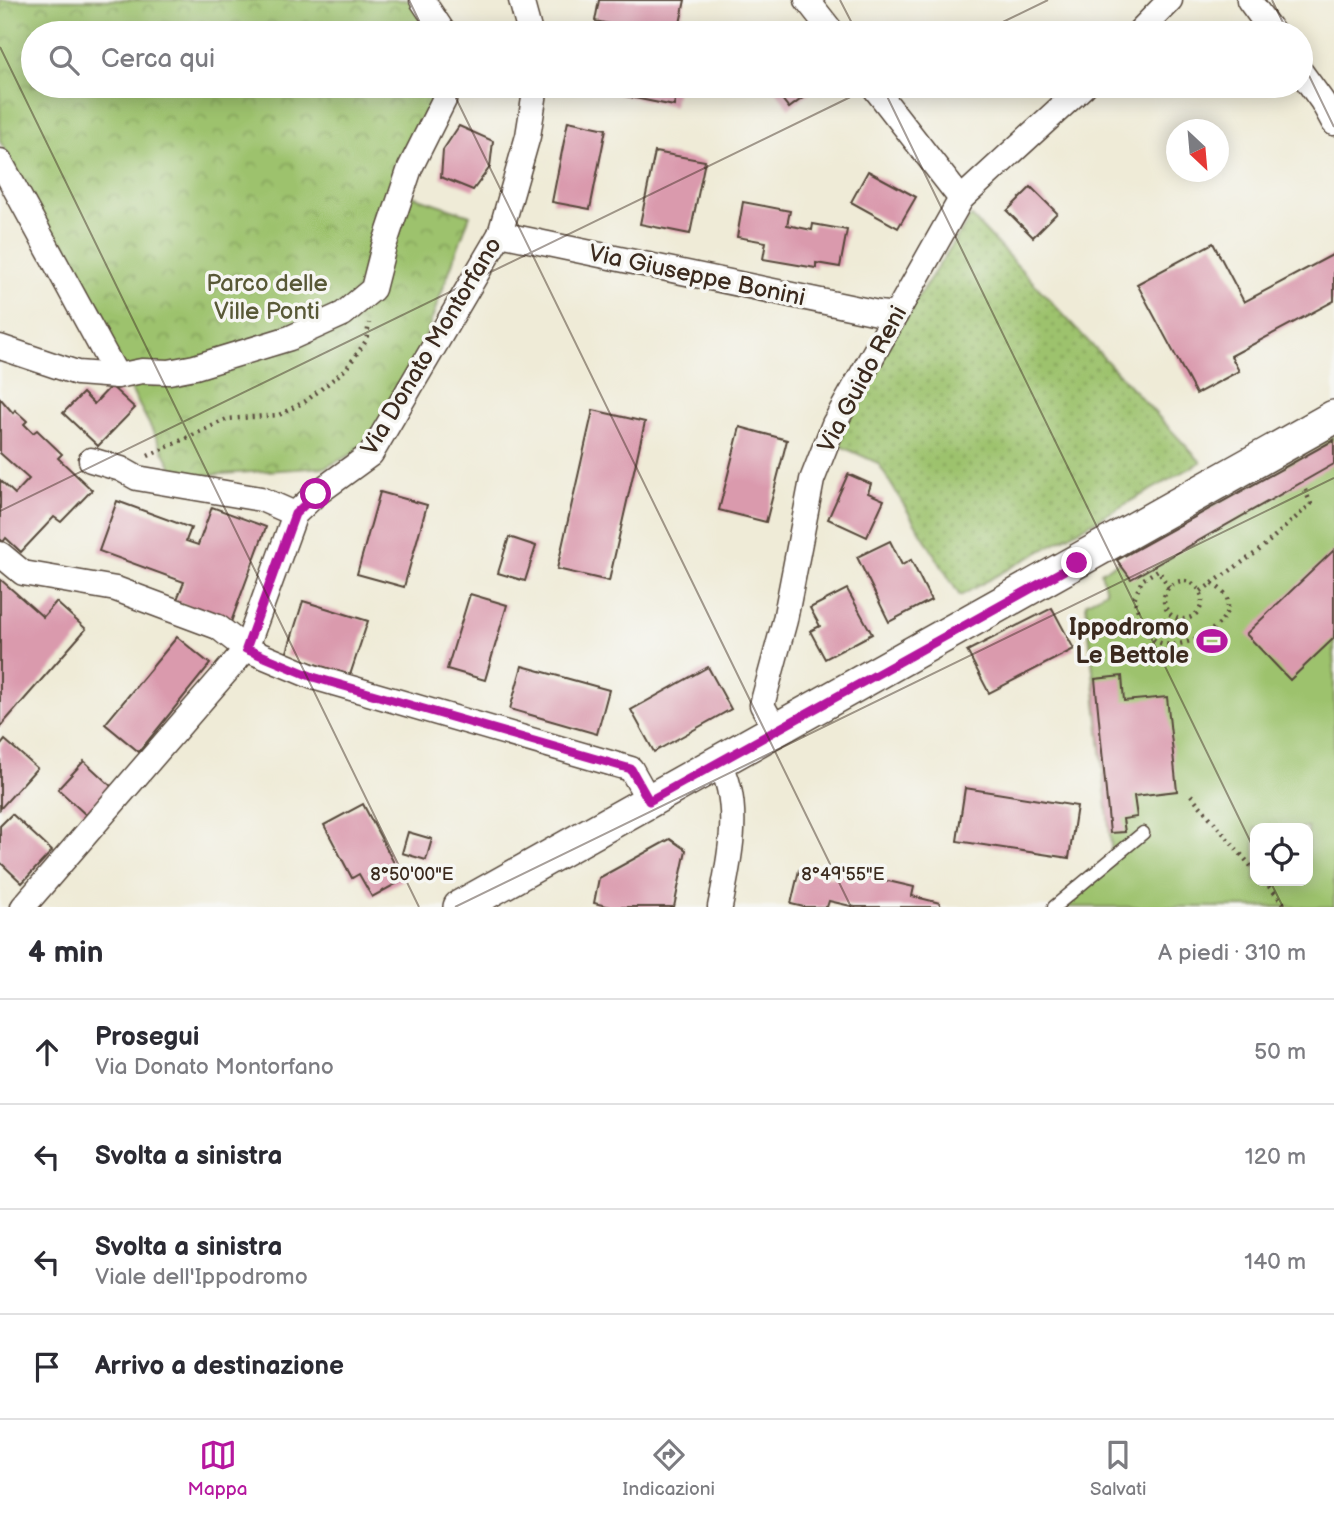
<!DOCTYPE html>
<html lang="it">
<meta charset="utf-8">
<style>
body{margin:0;font-family:"Balsamiq Sans",sans-serif;background:#f2f2f3;color:#2b2b33}
.controls{position:absolute;right:21px;bottom:21px;display:grid;overflow:hidden;border-radius:14px;box-shadow:0 4px 18px #0003}
.controls button{width:63px;height:63px;display:grid;place-items:center;padding:0;border:0;border-bottom:2px solid #e1e1e2;background:#fff;color:#2b2b33;font:35px sans-serif}
.compass{position:absolute;left:1166px;top:119px;width:63px;height:63px;border-radius:50%;background:#fff;box-shadow:0 4px 18px #0003;rotate:154deg}
.stop{position:absolute;width:21px;height:21px;margin:-16px;border:5px solid #b5179e;border-radius:50%;background:#fff}
.stop.end{background:#b5179e;border-color:#fff;box-shadow:0 2px 7px #0008}
.list{margin:0;padding:0;list-style:none}
h2{display:flex;justify-content:space-between;align-items:center;height:91px;margin:0;padding:0 28px;font-size:30px}
h2 small{font-size:23px;font-weight:400;color:#7c7c81}
.list li{display:grid;grid-template-columns:46px 1fr auto;gap:21px;align-items:center;box-sizing:border-box;height:105px;padding:0 28px;border-top:2px solid #e1e1e2}
.list b{display:block;font-size:26px;white-space:nowrap}
.list p{margin:0;font-size:23px;white-space:nowrap;color:#7c7c81}
.list em{font-size:23px;font-style:normal;color:#7c7c81}
.icon{flex:none;width:38px;height:38px;fill:none;stroke:currentColor;stroke-width:2;stroke-linecap:round;stroke-linejoin:round}
.map{position:relative;flex:none;width:1334px;height:907px;overflow:hidden}
.search{position:absolute;background:#fff;box-shadow:0 4px 18px #0003;left:21px;right:21px;top:21px;height:77px;display:flex;align-items:center;gap:18px;box-sizing:border-box;padding:0 24px;border-radius:38px;color:#7c7c81;font-size:26px}
.sheet{height:511px;background:#fff}
nav{display:flex;justify-content:space-around;align-items:center;box-sizing:border-box;height:98px;border-top:2px solid #e1e1e2;background:#fff;font-size:19px;color:#7c7c81}
nav a{display:grid;justify-items:center;gap:4px}
nav .on{color:#b5179e}
.map>svg:first-child{display:block}
.grass{fill:url(#grass-dots);stroke:#6c7646;stroke-width:2}
.park{fill:url(#park-crowns);stroke:#6c7646;stroke-width:2}
.pitch{fill:#9dc26d;stroke:#6c7646;stroke-width:2;fill-rule:evenodd}
.building{fill:#da9aad}
.lines{fill:none;stroke-linecap:round;stroke-linejoin:round}
.lane-casing{stroke:#56473a;stroke-width:15}
.street-casing{stroke:#56473a;stroke-width:27}
.secondary-casing{stroke:#56473a;stroke-width:36}
.path{stroke:#56473a;stroke-width:4.5;stroke-dasharray:2 5;stroke-linecap:butt}
.lane{stroke:#fff;stroke-width:12}
.street{stroke:#fff;stroke-width:24}
.secondary{stroke:#fff;stroke-width:33}
.route{stroke:#b5179e;stroke-width:9}
.ticks{fill:none;stroke:#3b2a1e;stroke-width:2;stroke-opacity:0.45}
.labels{text-anchor:middle;stroke-width:7;stroke-linejoin:round;paint-order:stroke}
.street-label{font-size:24px;fill:#3b2a1e;stroke:#f6f6f2}
.park-label{font-size:24px;fill:#585836;stroke:#f6f6f2}
.poi-label{font-size:24px;font-weight:bold;fill:#3b2a1e;stroke:#f6f6f2;text-anchor:end}
.ticks-label{font-size:18px;text-anchor:middle;fill:#3b2a1e;stroke:#f6f6f2;stroke-width:7;stroke-linejoin:round;paint-order:stroke}
</style>
<div class="map">
<svg width="1334" height="907" viewBox="0 0 1334 907">
<defs>
<pattern id="grass-dots" width="8" height="8" patternUnits="userSpaceOnUse" patternTransform="scale(1.75)"><rect width="8" height="8" fill="#9dc26d"/><path d="M2 2h.1M6 6h.1" fill="none" stroke="#819e59" stroke-width="1.8" stroke-linecap="round"/></pattern>
<pattern id="park-crowns" width="20" height="18" patternUnits="userSpaceOnUse" patternTransform="scale(1.75)"><rect width="20" height="18" fill="#9dc26d"/><path d="M2 6a3 3 0 1 1 6 0M12 15a3 3 0 1 1 6 0" fill="none" stroke="#819e59"/></pattern>
</defs>
<rect width="100%" height="100%" fill="#f6f6f2"/>
<filter id="ink" filterUnits="userSpaceOnUse"><feTurbulence type="fractalNoise" baseFrequency=".0143" numOctaves="2"/><feDisplacementMap in="SourceGraphic" scale="14" xChannelSelector="R" yChannelSelector="G"/><feConvolveMatrix kernelMatrix="1 2 1 2 8 2 1 2 1" color-interpolation-filters="sRGB"/></filter>
<filter id="wash" filterUnits="userSpaceOnUse"><feTurbulence type="fractalNoise" baseFrequency=".00686" numOctaves="4" result="noise"/><feDisplacementMap in="SourceGraphic" scale="28" xChannelSelector="R" yChannelSelector="G"/><feGaussianBlur stdDeviation="1.57" result="paint"/><feColorMatrix in="noise" values="0 0 0 0 0 0 0 0 0 0 0 0 0 0 0 0 0 1.4 0 .05"/><feComposite in="paint" operator="in"/></filter>
<g filter="url(#wash)">
<rect width="100%" height="100%" fill="#efebd7"/>
<path class="grass" d="M971 216 1201 462 960 596 878 463 838 445C868 366 925 288 971 216Z"/>
<path class="park" d="M0 0H433L442 33H33V86H442L391 189 470 215 389 436 326 467 177 477 0 141Z"/>
<path class="pitch" d="M1334 436V907H1063L1113 864 1086 603 1106 591 1101 572ZM1255 828H1308V881H1255Z"/>
<g id="blocks">
<g class="building">
<path d="M599 0H685L678 33H641L642 31 595 21Z"/>
<path d="M576 86H677L674 106Z"/>
<path d="M772 86H819L789 108Z"/>
<path d="M568 121 606 129 590 209 552 202Z"/>
<path d="M459 126 493 141 490 167 473 190 441 177 443 150Z"/>
<path d="M655 152 705 161 690 234 640 224Z"/>
<path d="M868 171 916 197 898 228 851 202Z"/>
<path d="M1031 187 1057 213 1033 237 1007 211Z"/>
<path d="M743 202 790 211 787 225 812 230 813 224 847 230 840 267 816 263V268L763 259 766 242 737 237Z"/>
<path d="M1213 243 1244 302 1334 254V301L1231 356 1239 371 1196 394 1137 284Z"/>
<path d="M111 386 135 408 98 446 63 413 83 393 94 404Z"/>
<path d="M0 398 13 413 15 410 27 421 24 424 33 433 37 430 62 454 58 458 92 490 61 522 54 517 21 552 6 538 3 542 0 539V480L15 494 29 479 0 453Z"/>
<path d="M593 410 645 422 609 581 557 569Z"/>
<path d="M740 427 787 440 766 522 719 510Z"/>
<path d="M1334 440V464L1131 579 1117 560Z"/>
<path d="M848 474 871 484 868 493 884 500 867 537 828 519Z"/>
<path d="M380 492 427 505 404 587 357 574Z"/>
<path d="M117 501 191 528 186 541 198 545 212 507 266 527 231 622 176 602 184 582 99 551Z"/>
<path d="M509 537 536 546 525 581 498 573Z"/>
<path d="M890 541 902 565 911 560 931 600 889 622 857 557Z"/>
<path d="M1334 550V638L1290 680 1246 634Z"/>
<path d="M0 579 43 617 56 602 86 629 0 727Z"/>
<path d="M847 589 872 634 825 659 810 631 820 626 810 608Z"/>
<path d="M470 594 507 605 485 680 447 669Z"/>
<path d="M303 601 368 621 350 675 286 655Z"/>
<path d="M1052 608 1074 649 989 693 967 651Z"/>
<path d="M177 637 210 664 139 752 105 724Z"/>
<path d="M522 666 609 690 597 734 510 709Z"/>
<path d="M708 667 731 709 654 752 631 710Z"/>
<path d="M1122 676 1124 701 1167 697 1177 791 1134 796 1137 817 1123 819 1125 832 1110 833 1095 679Z"/>
<path d="M5 740 37 768 0 809V746Z"/>
<path d="M84 761 112 787 86 815 58 789Z"/>
<path d="M965 788 1077 806 1069 858 957 841Z"/>
<path d="M363 804 403 880 372 897 359 874 352 878 324 825Z"/>
<path d="M12 814 52 851 22 883 0 862V826Z"/>
<path d="M408 832 432 839 426 860 402 853Z"/>
<path d="M670 839 686 850 674 907H611L594 903 599 878Z"/>
<path d="M836 869 914 887 912 896 940 903V907H855L829 901 827 907H804L791 904 799 870 834 878Z"/>
</g>
</g>
</g>
<g filter="url(#ink)">
<use href="#blocks" fill-opacity="0" stroke="#56473a" stroke-width="2"/>
<g class="lines">
<g class="lane-casing">
<path id="lane" d="M1054 907 1143 833"/>
</g>
<g class="street-casing">
<g id="street">
<path d="M422 0 444 33"/>
<path d="M521 0 530 33"/>
<path d="M807 0 833 33"/>
<path d="M1249 0 1273 33"/>
<path d="M1138 33 1170 0"/>
<path d="M1301 72 1322 101 1334 123"/>
<path d="M873 86 961 199"/>
<path d="M0 161 117 376"/>
<path d="M500 234 878 313 895 315"/>
<path d="M0 347 77 373 117 376 142 371 169 372 195 367 290 338 343 314 373 289 384 246 410 168 444 100 447 86"/>
<path d="M91 460 121 469 137 478 261 499 295 514"/>
<path d="M0 554 23 573 116 589 218 627 246 649 313 677 631 769 649 801"/>
<path d="M776 730 762 705 785 620 812 480 834 424 961 199 1084 86"/>
<path d="M719 762C743 804 729 862 720 907"/>
<path d="M23 907 246 649 295 514 316 494 371 454 500 234 528 136 536 86"/>
</g>
</g>
<g class="secondary-casing">
<path id="secondary" d="M460 907 1334 417"/>
</g>
<g class="path">
<path d="M148 456 227 419 279 415 306 401 346 369 366 341 369 323"/>
<circle cx="1183" cy="600" r="19"/>
<path d="M1169 587 1158 570 1142 580 1134 599C1139 612 1142 630 1153 639 1175 658 1243 624 1225 594 1222 590 1216 586 1212 583"/>
<path d="M1201 591 1257 552 1311 504 1305 490"/>
<path d="M1191 795 1255 871"/>
<path d="M1264 881 1287 907"/>
</g>
<use href="#lane" class="lane"/>
<use href="#street" class="street"/>
<use href="#secondary" class="secondary"/>
</g>
</g>
<g class="lines" filter="url(#ink)">
<path class="route" d="M316 494 295 514 246 649 313 677 631 769 649 801 1077 563"/>
</g>
<path class="ticks" d="M409 0 425 33M840 0 857 33M1272 0 1288 33M980 33 1048 0M0 47 419 907M1301 59 1334 127M450 86 851 907M882 86 1255 851M0 511 873 86M1270 881 1283 907M455 907 1334 478"/>
<defs>
<g id="stadium-bare" transform="scale(2.415)"><path d="M0-5a6.5 5 0 1 0 0 10a6.5 5 0 1 0 0-10ZM-3.5-1.8h7v3.6h-7Z" fill="#b5179e" stroke="#f6f6f2" stroke-width="2.5" paint-order="stroke"/></g>
</defs>
<g fill-rule="evenodd">
<use href="#stadium-bare" x="1212" y="641"/>
</g>
<g class="labels">
<g class="street-label">
<text transform="translate(697 275) rotate(12)" y="8">Via Giuseppe Bonini</text>
<text transform="translate(431 346) rotate(-59)" y="8">Via Donato Montorfano</text>
<text transform="translate(862 379) rotate(-62)" y="8">Via Guido Reni</text>
</g>
<g class="park-label">
<text x="267" y="291">Parco delle<tspan x="267" dy="28">Ville Ponti</tspan></text>
</g>
<g class="poi-label">
<text x="1189" y="635">Ippodromo<tspan x="1189" dy="28">Le Bettole</tspan></text>
</g>
</g>
<g class="ticks-label">
<text x="412" y="880">8°50'00"E</text>
<text x="843" y="880">8°49'55"E</text>
</g>
</svg>
<div class="controls">
<button><svg class="icon" aria-label="locate" viewBox="0 0 24 24"><circle cx="12" cy="12" r="6"/><path d="M12 2v4M12 18v4M2 12h4M18 12h4"/></svg></button>
</div>
<svg class="compass" viewBox="-18 -18 36 36"><path d="M0-13l5 13h-10z" fill="#e53935"/><path d="M0 13l5-13h-10z" fill="#7c7c81"/></svg>
<div class="stop" style="left:316px;top:494px"></div>
<div class="stop end" style="left:1077px;top:563px"></div>
<div class="search"><svg class="icon" aria-label="search" viewBox="0 0 24 24"><circle cx="10" cy="10" r="6"/><path d="M15 15l6 6"/></svg>Cerca qui</div>
</div>
<section class="sheet">
<h2>4 min<small>A piedi · 310 m</small></h2>
<ul class="list">
<li><svg class="icon" aria-label="ahead" viewBox="0 0 24 24"><path d="M12 20V5M6 11l6-6 6 6"/></svg><div><b>Prosegui</b><p>Via Donato Montorfano</p></div><em>50 m</em></li>
<li><svg class="icon" aria-label="left" viewBox="0 0 24 24"><path d="M17 20v-9H6M10 6l-5 5 5 5"/></svg><div><b>Svolta a sinistra</b></div><em>120 m</em></li>
<li><svg class="icon" aria-label="left" viewBox="0 0 24 24"><path d="M17 20v-9H6M10 6l-5 5 5 5"/></svg><div><b>Svolta a sinistra</b><p>Viale dell'Ippodromo</p></div><em>140 m</em></li>
<li><svg class="icon" aria-label="arrive" viewBox="0 0 24 24"><path d="M6 21V4h12l-3 4 3 4H6"/></svg><div><b>Arrivo a destinazione</b></div></li>
</ul>
</section>
<nav>
<a class="on"><svg class="icon" aria-label="map" viewBox="0 0 24 24"><path d="M3 6l6-2 6 2 6-2v14l-6 2-6-2-6 2zM9 4v14M15 6v14"/></svg>Mappa</a>
<a><svg class="icon" aria-label="directions" viewBox="0 0 24 24"><path d="M12 3l9 9-9 9-9-9zM9 14v-3h6M13 9l2 2-2 2"/></svg>Indicazioni</a>
<a><svg class="icon" aria-label="saved" viewBox="0 0 24 24"><path d="M7 4h10v16l-5-4-5 4z"/></svg>Salvati</a>
</nav>
